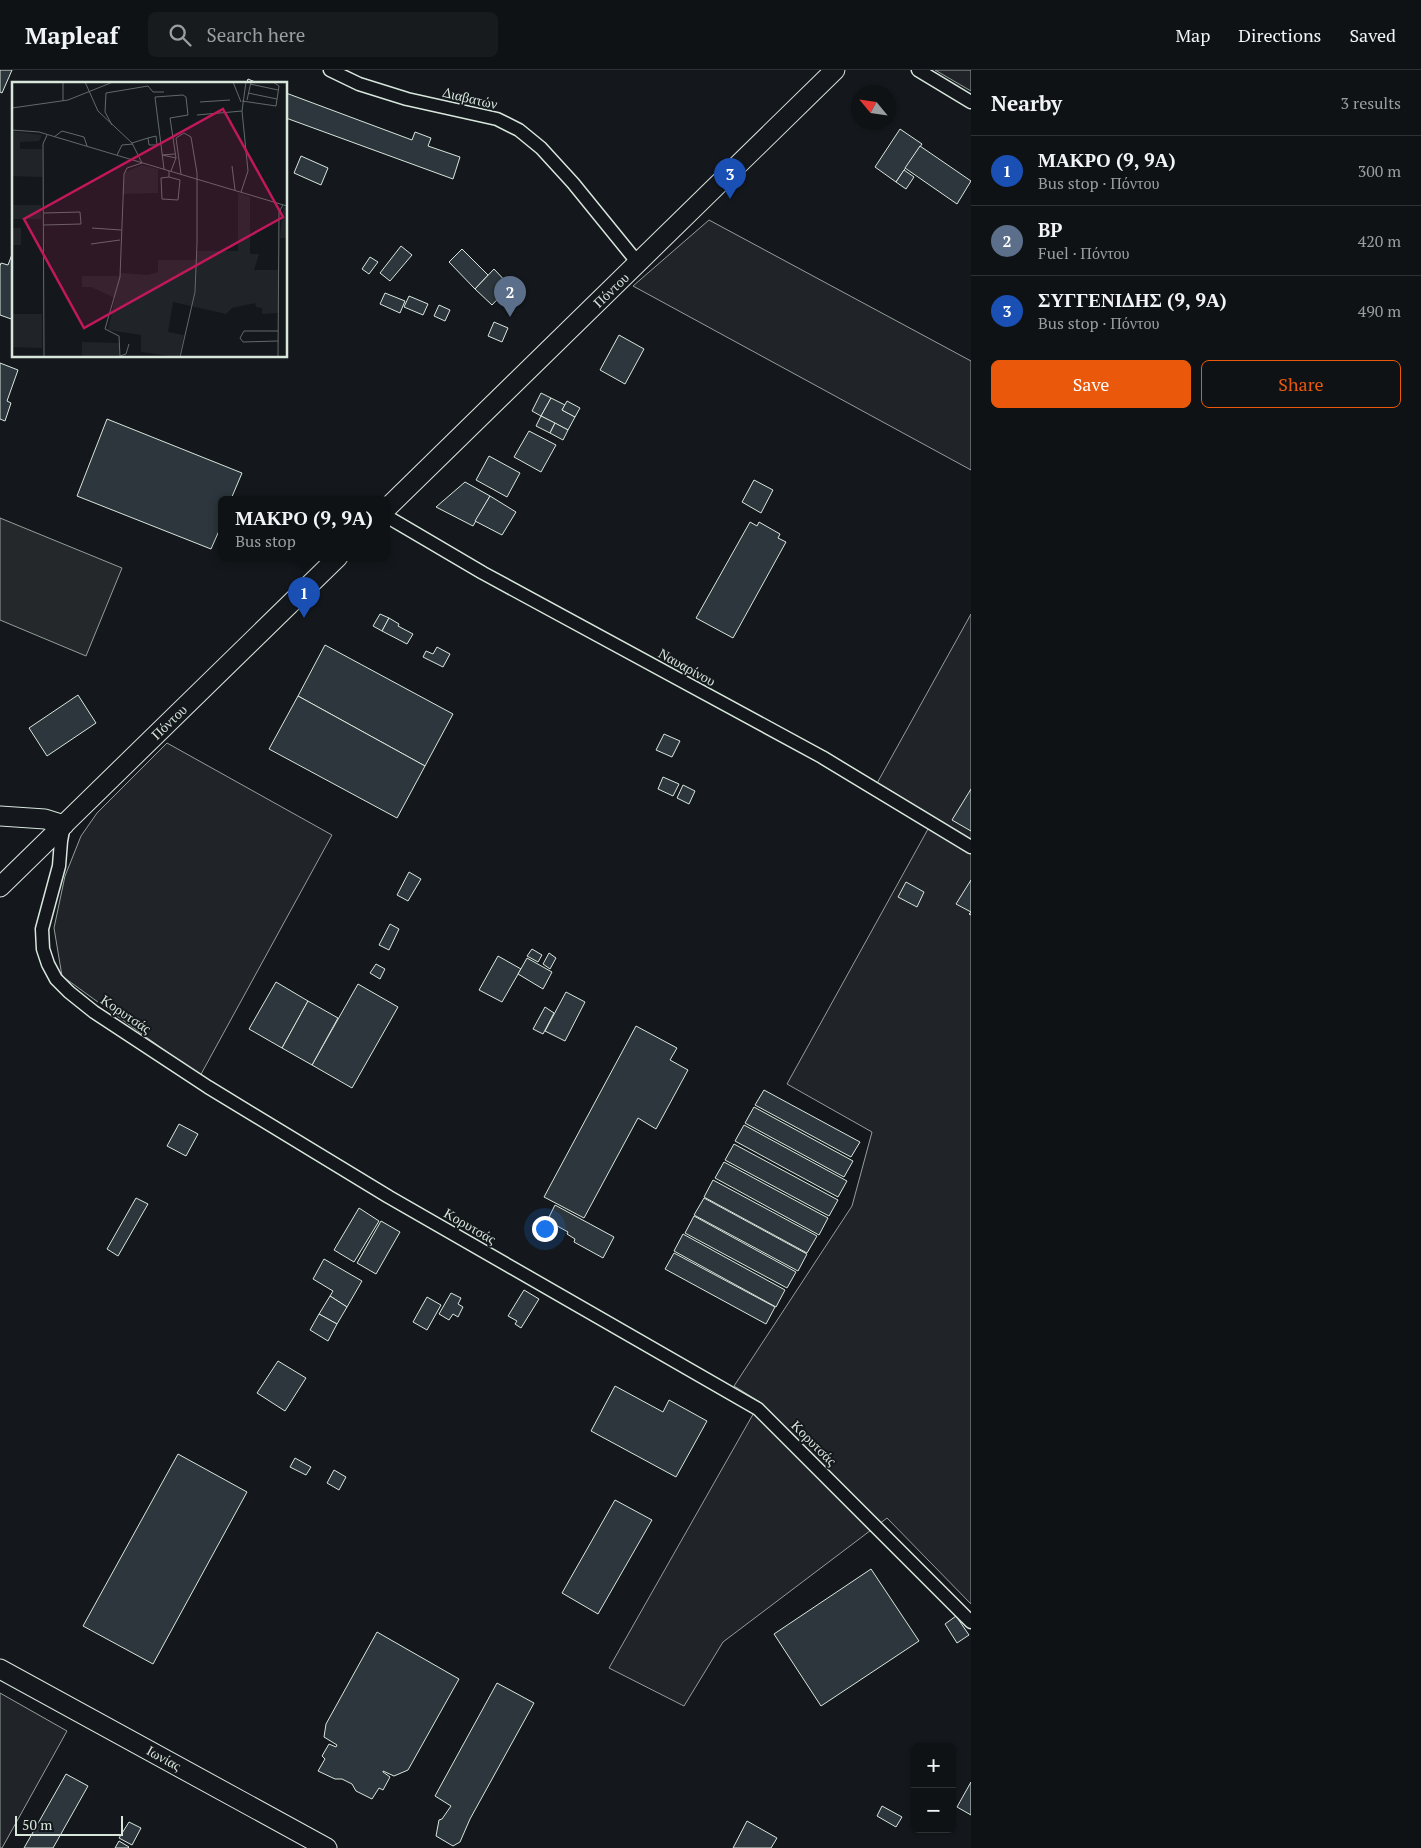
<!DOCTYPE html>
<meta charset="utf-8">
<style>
body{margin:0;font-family:"PT Serif",serif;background:#181b1e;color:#f1f3f6}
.controls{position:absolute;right:15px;bottom:15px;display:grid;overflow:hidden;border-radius:8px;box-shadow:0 1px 4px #0004}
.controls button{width:45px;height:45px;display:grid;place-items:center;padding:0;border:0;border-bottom:1px solid #2f3234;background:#0f1215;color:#f1f3f6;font:25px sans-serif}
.compass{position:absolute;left:851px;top:15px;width:45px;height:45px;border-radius:50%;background:#0f1215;box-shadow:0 1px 4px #0004;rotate:299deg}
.scale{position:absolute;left:15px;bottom:12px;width:108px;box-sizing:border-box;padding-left:5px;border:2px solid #d8e6dc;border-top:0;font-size:14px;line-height:18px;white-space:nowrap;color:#d8e6dc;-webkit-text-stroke:4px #14181c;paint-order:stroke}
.you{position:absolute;left:544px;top:1158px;width:18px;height:18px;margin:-12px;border:4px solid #fff;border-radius:50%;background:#1a73e8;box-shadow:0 0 0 8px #1a73e833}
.badge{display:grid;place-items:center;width:32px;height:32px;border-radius:50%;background:#ea580c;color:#fff;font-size:16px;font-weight:700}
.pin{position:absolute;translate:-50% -41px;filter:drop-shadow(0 1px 2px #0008)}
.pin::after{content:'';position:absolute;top:26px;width:18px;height:15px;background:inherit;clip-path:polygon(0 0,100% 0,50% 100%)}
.popup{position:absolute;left:218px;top:426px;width:172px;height:65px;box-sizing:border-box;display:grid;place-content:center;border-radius:8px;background:#0f1215;filter:drop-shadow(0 1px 4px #0005);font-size:16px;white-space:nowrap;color:#9b9ea0}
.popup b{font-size:19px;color:#f1f3f6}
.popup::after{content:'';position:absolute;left:50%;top:100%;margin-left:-10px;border:10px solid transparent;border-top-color:#0f1215}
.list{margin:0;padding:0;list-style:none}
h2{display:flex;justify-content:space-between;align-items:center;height:65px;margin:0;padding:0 20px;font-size:21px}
h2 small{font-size:16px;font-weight:400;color:#9b9ea0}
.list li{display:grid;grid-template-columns:32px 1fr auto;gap:15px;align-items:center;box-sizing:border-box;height:70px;padding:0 20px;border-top:1px solid #2f3234}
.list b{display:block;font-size:19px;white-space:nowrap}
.list p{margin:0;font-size:16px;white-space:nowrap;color:#9b9ea0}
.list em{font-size:16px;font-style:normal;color:#9b9ea0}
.actions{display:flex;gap:10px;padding:15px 20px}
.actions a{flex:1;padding:11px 0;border:1px solid #ea580c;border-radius:8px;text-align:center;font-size:18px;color:#ea580c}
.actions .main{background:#ea580c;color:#fff}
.icon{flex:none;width:28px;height:28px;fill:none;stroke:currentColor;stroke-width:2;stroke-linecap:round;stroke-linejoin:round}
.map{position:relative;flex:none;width:971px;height:1778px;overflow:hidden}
header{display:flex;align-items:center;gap:30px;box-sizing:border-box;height:70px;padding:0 25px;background:#0f1215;border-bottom:1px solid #2f3234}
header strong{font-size:24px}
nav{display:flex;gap:28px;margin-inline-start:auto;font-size:18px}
.search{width:350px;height:45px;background:#181b1e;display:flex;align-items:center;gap:12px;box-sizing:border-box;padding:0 18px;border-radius:8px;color:#9b9ea0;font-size:19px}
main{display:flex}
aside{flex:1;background:#0f1215}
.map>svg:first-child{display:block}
.green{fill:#202428;stroke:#939e99}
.parking{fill:#24282b;stroke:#939e99}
.building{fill:#2c363c;stroke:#d8e6dc}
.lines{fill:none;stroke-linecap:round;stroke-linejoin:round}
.street-casing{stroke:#d8e6dc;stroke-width:15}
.secondary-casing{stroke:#d8e6dc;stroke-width:21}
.street{stroke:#14181c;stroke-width:12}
.secondary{stroke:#14181c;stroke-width:19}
.labels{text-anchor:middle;stroke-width:4;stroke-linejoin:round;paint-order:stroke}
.street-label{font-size:14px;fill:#d8e6dc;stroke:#14181c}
.inset-road{fill:none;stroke:#626a69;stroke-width:1}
.view{fill:#c2185b;fill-opacity:0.15;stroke:#c2185b;stroke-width:2.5}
.inset-edge{fill:none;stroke:#d8e6dc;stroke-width:2.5}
</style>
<header>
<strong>Mapleaf</strong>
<div class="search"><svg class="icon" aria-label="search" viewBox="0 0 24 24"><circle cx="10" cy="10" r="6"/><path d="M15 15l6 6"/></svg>Search here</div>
<nav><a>Map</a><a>Directions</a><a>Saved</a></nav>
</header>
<main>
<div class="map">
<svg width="971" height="1778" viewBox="0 0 971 1778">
<rect width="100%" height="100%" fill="#14181c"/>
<g class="green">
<path d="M936 0H971V21L935 0Z"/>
<path d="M709 150 971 291V400L633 216Z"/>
<path d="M971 544V1534L887 1448 723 1572 684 1636 609 1598 760 1332 734 1316 852 1136 872 1062 787 1014 933 750 876 715Z"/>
<path d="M167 673 332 765 200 1006 62 906 54 858 65 806 81 766 97 743Z"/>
<path d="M0 1623 67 1661 2 1778H0Z"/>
</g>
<path class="parking" d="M0 448 122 498 86 586 0 550Z"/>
<g class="building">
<path d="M0 0H12L2 23 0 22Z"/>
<path d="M248 9 260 14H246Z"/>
<path d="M286 23 412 70 415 62 431 68 428 76 460 87 453 109 286 48Z"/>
<path d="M900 59 922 74 896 112 875 97Z"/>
<path d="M920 76 971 111 957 134 905 98Z"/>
<path d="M301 86 328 98 321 115 294 103Z"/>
<path d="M904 100 914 107 906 119 896 112Z"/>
<path d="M401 176 412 185 390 211 380 203Z"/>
<path d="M14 179V250L0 245V196L1 193 8 195Z"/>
<path d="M462 179 488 205 475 219 449 192Z"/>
<path d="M370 187 378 192 369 204 362 199Z"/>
<path d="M494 199 510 216 492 235 475 219Z"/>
<path d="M385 223 405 231 400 243 380 234Z"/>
<path d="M409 226 428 234 423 245 404 237Z"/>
<path d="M439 235 450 240 445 251 434 246Z"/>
<path d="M494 252 508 258 502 272 488 266Z"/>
<path d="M619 265 644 279 625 314 600 300Z"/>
<path d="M0 293 18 300 7 331 11 333 5 351 0 349Z"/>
<path d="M541 323 551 328 541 346 532 341Z"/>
<path d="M551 328 565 335 562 340 575 347 568 360 541 346Z"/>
<path d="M567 331 580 338 575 347 562 340Z"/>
<path d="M541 346 555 353 550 363 536 356Z"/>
<path d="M107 349 242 403 231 429H222V454L211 479 77 426Z"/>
<path d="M555 353 568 360 563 370 550 363Z"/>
<path d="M529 361 556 375 541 402 514 387Z"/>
<path d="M489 386 520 403 507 427 476 410Z"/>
<path d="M754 410 773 420 761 443 742 432Z"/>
<path d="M465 412 490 426 473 456 436 437Z"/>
<path d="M490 426 516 442 502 465 475 451Z"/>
<path d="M750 452 757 456 759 452 780 464 778 468 786 472 733 568 696 548Z"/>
<path d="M380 544 389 548 382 561 373 556Z"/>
<path d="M389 548 399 554 398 556 413 564 407 574 382 561Z"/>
<path d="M325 575 453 644 425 696 298 626Z"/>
<path d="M437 577 450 584 443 597 423 587 426 581 433 584Z"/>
<path d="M78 625 96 653 47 686 29 658Z"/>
<path d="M298 626 425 696 397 748 269 679Z"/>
<path d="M664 664 680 671 672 687 656 680Z"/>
<path d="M663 707 679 714 673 726 658 719Z"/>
<path d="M683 715 695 721 689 734 677 728Z"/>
<path d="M971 719V761L952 750Z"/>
<path d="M409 802 421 809 408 831 397 825Z"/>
<path d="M971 810V845L969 844 971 842 956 834Z"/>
<path d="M906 812 924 822 917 837 898 827Z"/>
<path d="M390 854 399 859 389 880 379 875Z"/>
<path d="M532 879 542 885 538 892 527 886Z"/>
<path d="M549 883 556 888 550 899 543 894Z"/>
<path d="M498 886 521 899 502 932 479 920Z"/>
<path d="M527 888 552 902 543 919 518 904Z"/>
<path d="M376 894 385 899 380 909 370 903Z"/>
<path d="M276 912 308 931 282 978 249 959Z"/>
<path d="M358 914 398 937 352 1018 312 995Z"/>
<path d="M566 922 585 932 565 971 545 961Z"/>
<path d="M308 931 338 948 312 995 282 978Z"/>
<path d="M545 937 554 943 543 964 533 959Z"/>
<path d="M636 956 677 978 670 990 688 1000 656 1059 638 1048 584 1148 544 1127Z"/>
<path d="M764 1020 860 1072 851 1087 755 1035Z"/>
<path d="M754 1037 853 1091 844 1107 745 1053Z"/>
<path d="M179 1054 198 1064 186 1086 167 1076Z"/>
<path d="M744 1055 847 1111 838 1127 735 1071Z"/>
<path d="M734 1074 838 1130 829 1146 725 1090Z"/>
<path d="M724 1092 828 1148 819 1165 715 1108Z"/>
<path d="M713 1110 817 1166 807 1183 704 1127Z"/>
<path d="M136 1128 148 1134 118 1186 107 1179Z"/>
<path d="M704 1128 807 1184 798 1201 694 1145Z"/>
<path d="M555 1135 614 1167 603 1188 574 1172 575 1169 567 1164 568 1162 550 1152 551 1150 548 1149Z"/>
<path d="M359 1138 379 1151 354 1192 334 1180Z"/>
<path d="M694 1146 796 1202 787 1218 685 1163Z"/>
<path d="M381 1151 400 1162 376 1204 357 1193Z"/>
<path d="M683 1164 785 1220 776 1237 674 1181Z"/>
<path d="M674 1183 775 1237 766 1254 665 1199Z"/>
<path d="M324 1189 362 1211 347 1237 330 1226 333 1221 313 1209Z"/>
<path d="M524 1220 539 1229 521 1258 515 1254 517 1251 508 1246Z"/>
<path d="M451 1223 461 1228 458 1234 463 1237 458 1247 453 1244 449 1250 439 1244Z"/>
<path d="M330 1226 347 1237 337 1254 319 1244Z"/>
<path d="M427 1227 441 1235 427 1260 413 1252Z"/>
<path d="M319 1244 337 1254 328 1271 310 1260Z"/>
<path d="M278 1291 306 1308 285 1341 257 1323Z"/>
<path d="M615 1316 663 1342 669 1330 707 1351 676 1407 591 1361Z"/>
<path d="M178 1384 247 1422 153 1594 83 1556Z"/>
<path d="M295 1388 311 1397 306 1405 290 1397Z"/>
<path d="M334 1400 346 1407 339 1420 327 1413Z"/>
<path d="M615 1430 652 1450 598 1544 562 1523Z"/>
<path d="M871 1499 919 1571 821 1636 774 1564Z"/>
<path d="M956 1546 969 1565 957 1573 945 1554Z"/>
<path d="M377 1562 459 1609 408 1700 394 1706 383 1701V1702L390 1707 383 1720 379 1718 372 1729 356 1721 352 1714 342 1709H335L318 1701 325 1689 322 1686 329 1674 336 1677 337 1675 324 1667 326 1654Z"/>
<path d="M497 1613 534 1633 470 1749 460 1772 453 1776 436 1766 439 1750 442 1749 451 1736 435 1726Z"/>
<path d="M66 1704 88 1716 53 1778H24Z"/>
<path d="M971 1712V1745L957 1737Z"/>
<path d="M882 1736 902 1747 896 1757 877 1746Z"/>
<path d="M747 1751 777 1768 771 1778H733Z"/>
<path d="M129 1752 141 1758 132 1775 119 1768Z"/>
<path d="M119 1771 129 1777 128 1778H115Z"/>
</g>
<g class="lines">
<g class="street-casing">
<g id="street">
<path d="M330 0 359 14 407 29 497 49 519 60 541 78 573 113 638 193"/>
<path d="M918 0 971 32"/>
<path d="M386 446 483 503 822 687 971 777"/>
<path d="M64 755 61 771 59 796 42 859 43 879 48 894 56 909 69 922 94 942 208 1017 389 1127 758 1339 971 1552"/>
</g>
</g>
<g class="secondary-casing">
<g id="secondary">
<path d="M386 439 835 0"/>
<path d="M0 746 45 749 64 755"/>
<path d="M0 817 338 487"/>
<path d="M0 1599 327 1778"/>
</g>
</g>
<use href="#street" class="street"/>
<use href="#secondary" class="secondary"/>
</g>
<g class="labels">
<g class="street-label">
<text transform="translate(470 28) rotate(13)" y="5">Διαβατών</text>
<text transform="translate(611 220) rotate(-44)" y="5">Πόντου</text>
<text transform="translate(687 597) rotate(29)" y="5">Ναυαρίνου</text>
<text transform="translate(169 652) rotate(-44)" y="5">Πόντου</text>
<text transform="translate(126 944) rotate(34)" y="5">Κορυτσάς</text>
<text transform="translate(470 1156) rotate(30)" y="5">Κορυτσάς</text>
<text transform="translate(814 1373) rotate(45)" y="5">Κορυτσάς</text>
<text transform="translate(164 1688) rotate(29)" y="5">Ιωνίας</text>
</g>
</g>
<g transform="translate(12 12)">
<rect width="275" height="275" fill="#14181c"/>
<path d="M0 49 30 53 27 59 8 60V67H30V95L0 94ZM130 83 146 87V111L110 112 113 90ZM226 111 238 115V172H247L242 188H266V231L250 232V226L244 225 243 221 220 226 214 232 161 220 156 250 172 253 167 275 129 270V253L96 248 103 216 79 205H70V194H108L109 191 136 193 146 190V178H184L185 169H226ZM0 123H29V137H0ZM271 125 275 126V156H268ZM0 146H9V163H0ZM0 232H30V266L0 265ZM70 260 107 261V275H70Z" fill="#202428"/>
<path class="inset-road" d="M73 0 86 29 120 61 130 81 115 86 112 92 108 195 93 247 107 254 108 275M221 0 229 20M238 2 266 8M236 11 265 17M235 18 239 0M51 19V0M230 19 264 24 267 4 261 0M188 20 218 18M0 26 56 18 101 0M185 33 230 29M100 43 93 30 94 11 136 4 141 10H152M0 48 27 50 275 124M42 55 50 49 72 55 75 64M120 61 136 56 137 63H145L144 54 136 56M163 72 150 73 164 76M105 73 110 63 121 62M220 84 223 108M152 87 143 15 171 13 174 15 176 33 158 36 164 76 159 89M157 95 149 96 150 117 166 118 168 98 157 95V89M229 110 236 89 230 29 234 0M32 131 68 130 69 142 32 143M80 146 109 148M79 162 108 158M266 249H232L228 256 231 260 266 259M108 274 114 272 117 262M32 275 31 62 35 53M168 275 183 210 185 161V91L179 55 172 51 164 56 169 92M266 275 267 130 271 123"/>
<path class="view" d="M211 27 271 135 72 246 12 137Z"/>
<rect width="275" height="275" class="inset-edge"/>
</g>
</svg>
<div class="controls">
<button>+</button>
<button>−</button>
</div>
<svg class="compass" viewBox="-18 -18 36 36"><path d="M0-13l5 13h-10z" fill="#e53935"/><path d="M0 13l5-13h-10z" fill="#9b9ea0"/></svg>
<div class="scale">50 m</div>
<div class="you"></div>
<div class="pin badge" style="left:304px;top:548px;background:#1a4fb4">1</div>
<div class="popup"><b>ΜΑΚΡΟ (9, 9Α)</b>Bus stop</div>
<div class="pin badge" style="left:510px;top:247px;background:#5c6f8a">2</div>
<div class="pin badge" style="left:730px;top:129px;background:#1a4fb4">3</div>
</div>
<aside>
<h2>Nearby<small>3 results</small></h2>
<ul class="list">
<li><span class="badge" style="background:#1a4fb4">1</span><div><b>ΜΑΚΡΟ (9, 9Α)</b><p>Bus stop · Πόντου</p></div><em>300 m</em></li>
<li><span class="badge" style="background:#5c6f8a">2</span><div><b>BP</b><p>Fuel · Πόντου</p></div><em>420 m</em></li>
<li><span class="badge" style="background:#1a4fb4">3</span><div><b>ΣΥΓΓΕΝΙΔΗΣ (9, 9Α)</b><p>Bus stop · Πόντου</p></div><em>490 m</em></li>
</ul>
<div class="actions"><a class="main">Save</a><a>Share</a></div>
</aside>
</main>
